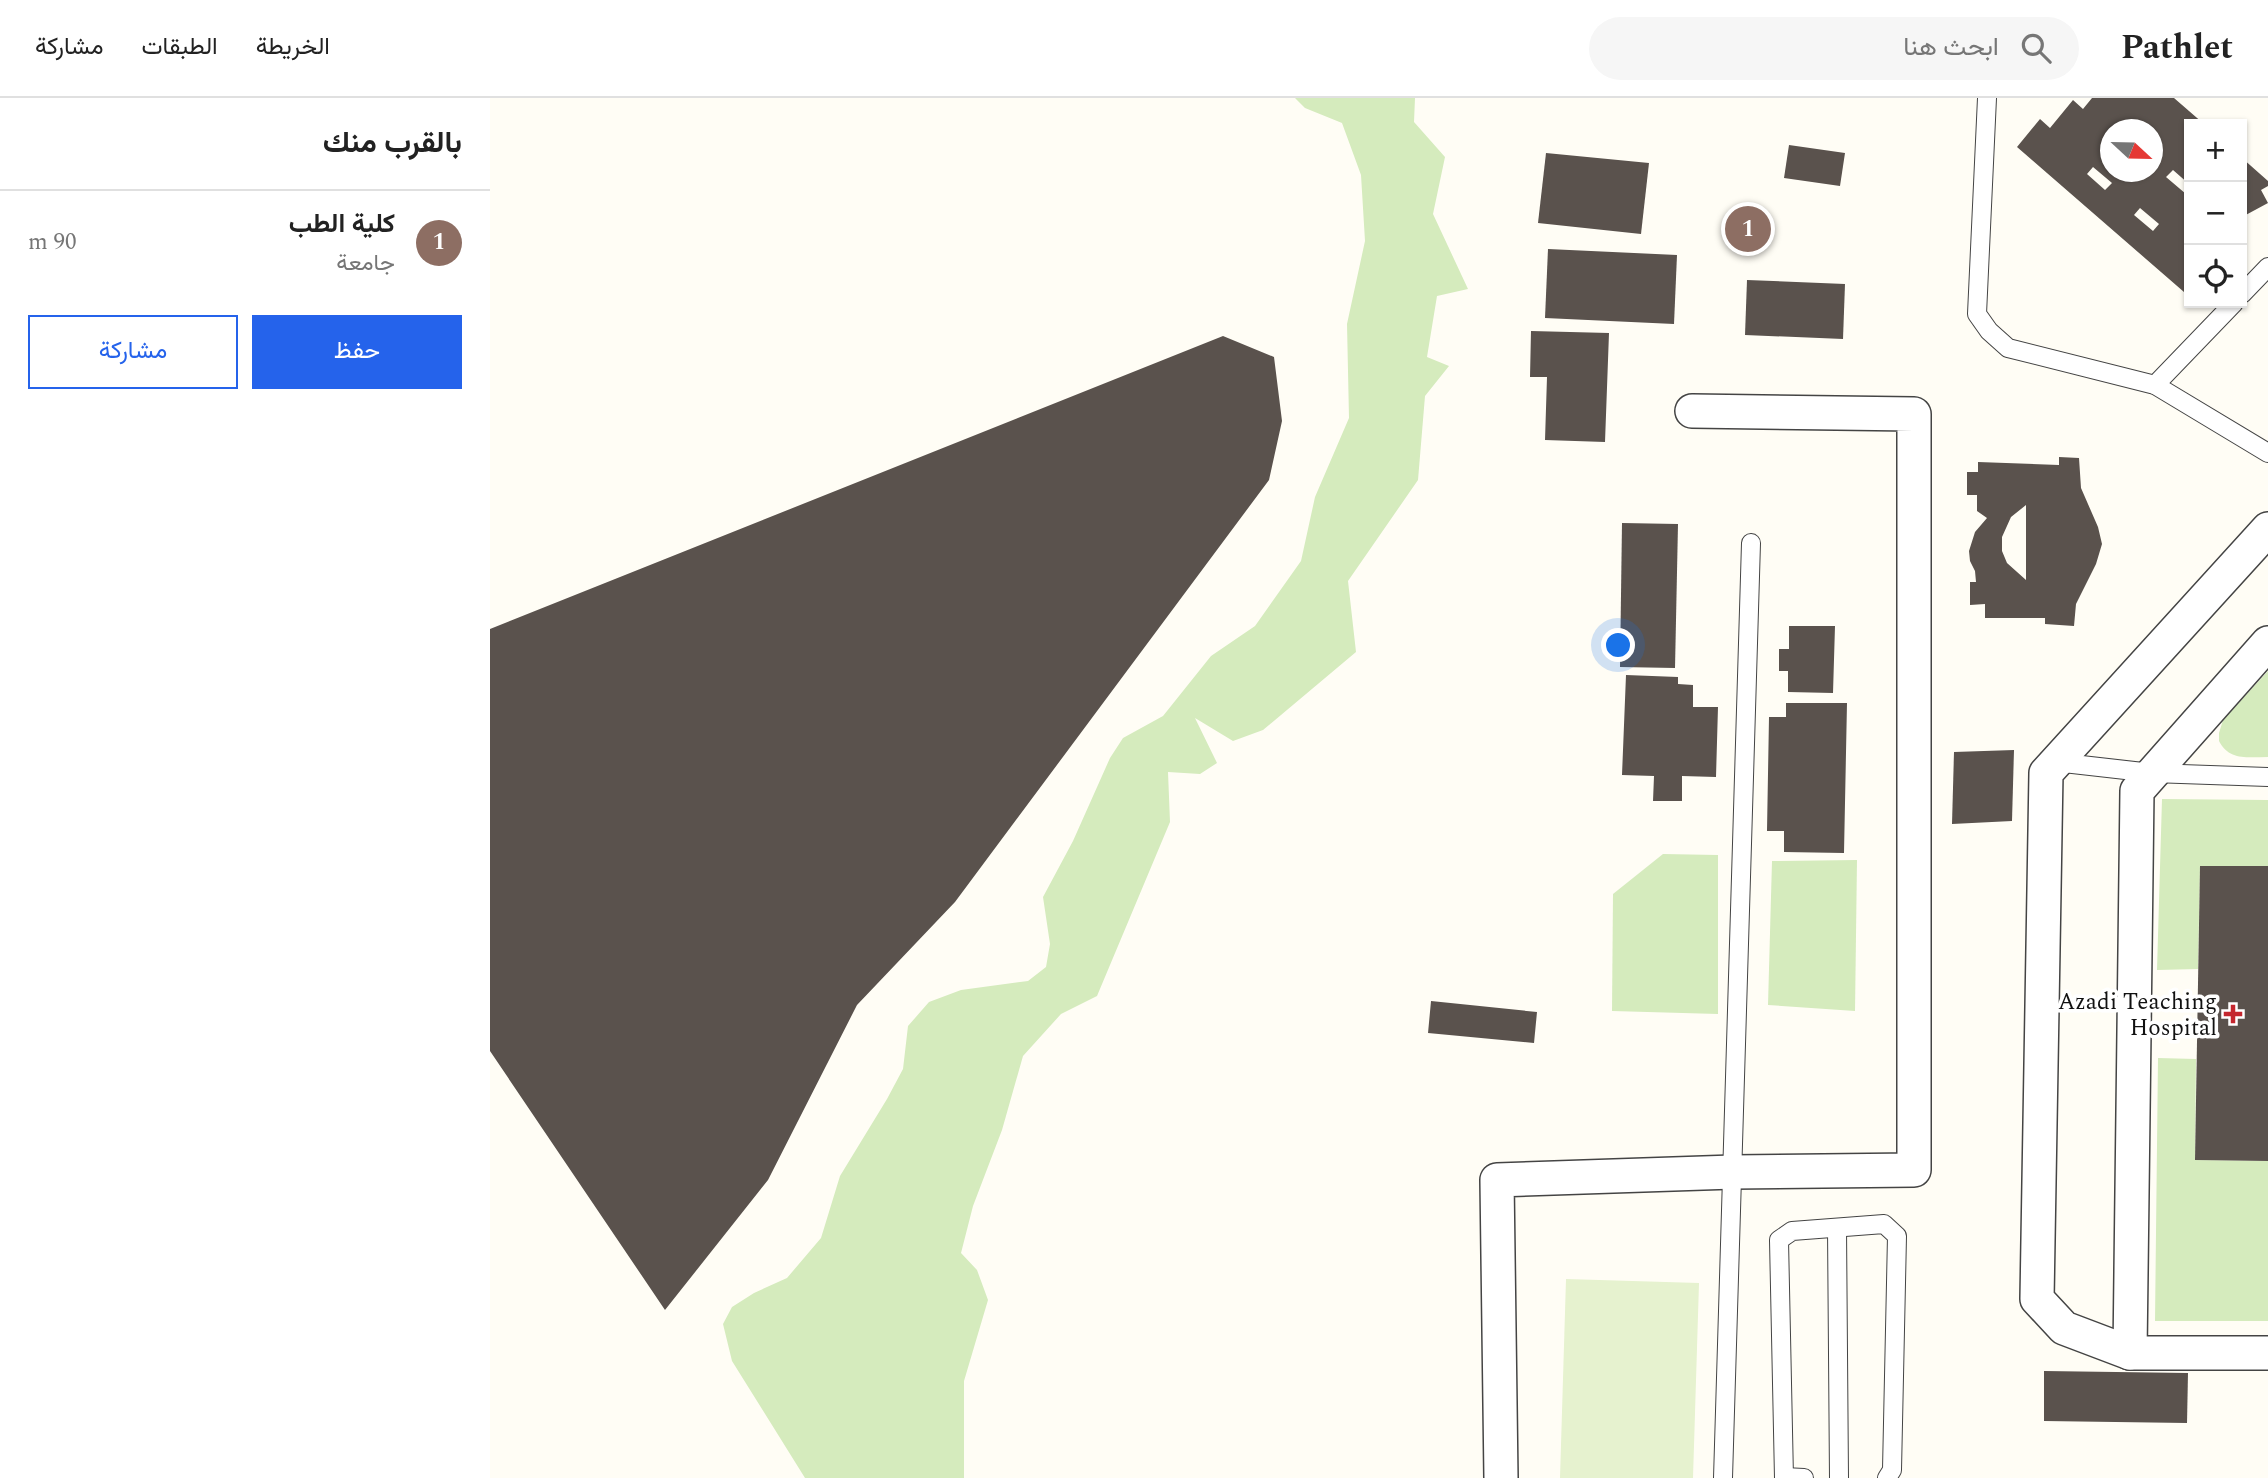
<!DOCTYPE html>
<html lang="ar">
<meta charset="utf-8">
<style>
body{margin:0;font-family:Spectral,Vazirmatn,serif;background:#f6f6f6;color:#222;direction:rtl}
.controls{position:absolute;right:21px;top:21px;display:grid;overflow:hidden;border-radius:0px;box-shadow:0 2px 5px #0004}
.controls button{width:63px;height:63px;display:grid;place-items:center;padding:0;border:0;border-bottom:2px solid #e0e0e0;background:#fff;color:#222;font:35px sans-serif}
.compass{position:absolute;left:1610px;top:21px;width:63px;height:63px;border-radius:50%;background:#fff;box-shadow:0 2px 5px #0004;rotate:112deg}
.you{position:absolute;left:1129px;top:548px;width:24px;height:24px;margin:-18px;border:5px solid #fff;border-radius:50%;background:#1a73e8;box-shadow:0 0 0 10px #1a73e833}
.badge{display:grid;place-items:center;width:46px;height:46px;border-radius:50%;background:#2563eb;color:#fff;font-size:23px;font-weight:700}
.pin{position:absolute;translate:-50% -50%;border:4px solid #fff;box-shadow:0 2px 7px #0006}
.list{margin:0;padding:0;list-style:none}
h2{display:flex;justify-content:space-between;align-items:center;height:91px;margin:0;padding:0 28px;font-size:30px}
h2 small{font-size:23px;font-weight:400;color:#767676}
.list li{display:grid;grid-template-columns:46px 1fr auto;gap:21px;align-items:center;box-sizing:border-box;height:105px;padding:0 28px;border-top:2px solid #e0e0e0}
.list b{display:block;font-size:26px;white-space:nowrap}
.list p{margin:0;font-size:23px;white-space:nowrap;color:#767676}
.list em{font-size:23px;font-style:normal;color:#767676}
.actions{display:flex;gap:14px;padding:21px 28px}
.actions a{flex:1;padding:16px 0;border:2px solid #2563eb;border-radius:0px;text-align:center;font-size:24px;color:#2563eb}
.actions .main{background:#2563eb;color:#fff}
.icon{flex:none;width:38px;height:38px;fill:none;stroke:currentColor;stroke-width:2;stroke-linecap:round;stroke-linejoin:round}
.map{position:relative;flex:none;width:1778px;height:1380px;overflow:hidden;direction:ltr}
header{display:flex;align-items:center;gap:42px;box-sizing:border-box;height:98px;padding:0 35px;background:#fff;border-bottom:2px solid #e0e0e0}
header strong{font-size:33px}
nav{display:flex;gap:38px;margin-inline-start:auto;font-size:24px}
.search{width:490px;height:63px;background:#f6f6f6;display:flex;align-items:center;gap:18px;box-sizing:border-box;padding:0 24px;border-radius:38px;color:#767676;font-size:26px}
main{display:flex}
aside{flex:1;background:#fff}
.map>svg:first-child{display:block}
.green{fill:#d5ebbd}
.pitch{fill:#e6f2cf}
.building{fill:#5a524d;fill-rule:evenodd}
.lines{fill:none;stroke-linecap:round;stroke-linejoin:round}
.service-casing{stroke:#444;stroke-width:20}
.minor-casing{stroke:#444;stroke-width:36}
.service{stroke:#fff;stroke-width:18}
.minor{stroke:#fff;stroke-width:33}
.poi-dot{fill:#c4262e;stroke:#fff;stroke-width:2.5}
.labels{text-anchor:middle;stroke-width:7;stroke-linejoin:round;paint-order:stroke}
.poi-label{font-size:23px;fill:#111;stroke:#fff;text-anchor:end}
</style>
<header>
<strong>Pathlet</strong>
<div class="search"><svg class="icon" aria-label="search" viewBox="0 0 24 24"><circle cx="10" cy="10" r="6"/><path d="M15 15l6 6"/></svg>ابحث هنا</div>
<nav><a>الخريطة</a><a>الطبقات</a><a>مشاركة</a></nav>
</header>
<main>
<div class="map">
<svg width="1778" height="1380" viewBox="0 0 1778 1380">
<rect width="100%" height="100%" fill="#fffdf5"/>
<g class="green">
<path d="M805 0H925L924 24 955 59 943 116 978 191 947 198 937 259 959 268 935 298 928 382 858 483 866 554 773 632 743 643 705 620 727 665 710 676 678 674 680 724 607 898 571 916 533 958 512 1032 483 1108 471 1155 487 1172 498 1202 474 1283V1380H315L242 1263 233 1226 242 1209 264 1195 297 1180 331 1140 350 1078 397 1001 413 971 418 928 439 904 471 892 538 883 556 869 560 846 553 799 583 743 620 660 633 640 673 618 721 558 765 528 811 463 825 399 859 320 857 226 875 143 871 77 852 25 815 10Z"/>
<path d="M1778 573V659C1758 659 1739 663 1729 643V635L1733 622Z"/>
<path d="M1672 701 1778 702V768H1710L1708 871 1667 872Z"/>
<path d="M1173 756 1228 757V916L1122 913 1123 796Z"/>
<path d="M1367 762 1365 913 1278 907 1282 763Z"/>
<path d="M1668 960 1706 961 1705 1062 1778 1063V1223H1665Z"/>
</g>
<path class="pitch" d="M1076 1181 1209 1185 1203 1380H1070Z"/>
<g class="building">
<path d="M1602 0H1684L1714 26H1699V86L1683 72 1676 79 1696 96 1699 92V188L1694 194 1527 49 1550 21 1560 30 1583 2 1593 11ZM1620 32H1662V74H1620ZM1603 69 1622 85 1615 92 1597 76ZM1650 110 1669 126 1663 133 1644 117Z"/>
<path d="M1299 47 1355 55 1350 88 1294 80Z"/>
<path d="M1056 55 1159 65 1151 136 1048 125Z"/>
<path d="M1752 60 1778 83V88L1771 92 1778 105 1752 119Z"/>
<path d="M1058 151 1187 157 1184 226 1055 220Z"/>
<path d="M1257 182 1355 186 1353 241 1255 237Z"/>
<path d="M1041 233 1119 235 1115 344 1055 342 1057 279H1040Z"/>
<path d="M733 238 784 259 792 323 779 382 465 804 367 907 278 1082 175 1212 0 953V531Z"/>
<path d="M1569 359 1589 360 1591 390 1608 429 1612 446 1606 466 1586 506 1584 528 1555 526V520H1495V506L1480 507V484H1486L1485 473 1480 463 1479 453 1485 434 1497 420 1487 413V397H1477V374H1488V364L1569 367ZM1536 407V482L1517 465 1512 453V439L1521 419Z"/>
<path d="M1132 425 1188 426 1185 570 1130 569Z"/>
<path d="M1299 528H1345L1343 595 1298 594V573H1289V551H1299Z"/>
<path d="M1136 577 1188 579V586L1203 587V609H1228L1226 679 1192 678V703H1163L1164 678 1132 677Z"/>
<path d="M1296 605H1357L1354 755 1294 754V733H1277L1279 619H1296Z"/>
<path d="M1524 652 1522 723 1462 726 1464 654Z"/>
<path d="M1710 768H1778V1063L1705 1062Z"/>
<path d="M941 903 1047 914 1044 945 938 935Z"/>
<path d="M1554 1273 1698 1275 1697 1325 1554 1323Z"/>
</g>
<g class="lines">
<g class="service-casing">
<g id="service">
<path d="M1497 0 1487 216 1499 233 1518 250 1665 287 1778 355"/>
<path d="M1752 196 1778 169"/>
<path d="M1665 287 1744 205"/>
<path d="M1565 664 1662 675 1778 679"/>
<path d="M1347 1130 1349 1380"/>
<path d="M1294 1379 1314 1380"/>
<path d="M1233 1380 1261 445"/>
<path d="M1294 1380 1289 1142 1302 1133 1394 1126 1407 1138 1402 1372 1397 1380"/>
</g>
</g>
<g class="minor-casing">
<g id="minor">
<path d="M1778 431 1556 675 1547 1201 1574 1230 1640 1255H1778"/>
<path d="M1640 1255 1647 693 1778 545"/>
<path d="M1011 1380 1007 1082 1243 1074 1424 1072V316L1202 313"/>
</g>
</g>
<use href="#service" class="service"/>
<use href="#minor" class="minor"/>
</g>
<path class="poi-dot" d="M1739.5 905.5h7v7h7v7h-7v7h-7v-7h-7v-7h7z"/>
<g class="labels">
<g class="poi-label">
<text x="1727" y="911">Azadi Teaching<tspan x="1727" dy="26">Hospital</tspan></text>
</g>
</g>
</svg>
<div class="controls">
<button>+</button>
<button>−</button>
<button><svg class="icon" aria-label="locate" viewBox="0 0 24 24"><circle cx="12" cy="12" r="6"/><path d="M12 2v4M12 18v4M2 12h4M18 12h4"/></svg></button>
</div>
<svg class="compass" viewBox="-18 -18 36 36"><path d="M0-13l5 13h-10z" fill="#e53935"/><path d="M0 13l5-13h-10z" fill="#767676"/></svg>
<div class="you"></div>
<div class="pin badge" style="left:1258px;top:131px;background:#8d6e63">1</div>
</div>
<aside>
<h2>بالقرب منك<small></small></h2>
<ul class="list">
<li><span class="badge" style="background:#8d6e63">1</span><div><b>كلية الطب</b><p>جامعة</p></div><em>90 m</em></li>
</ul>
<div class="actions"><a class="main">حفظ</a><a>مشاركة</a></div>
</aside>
</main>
